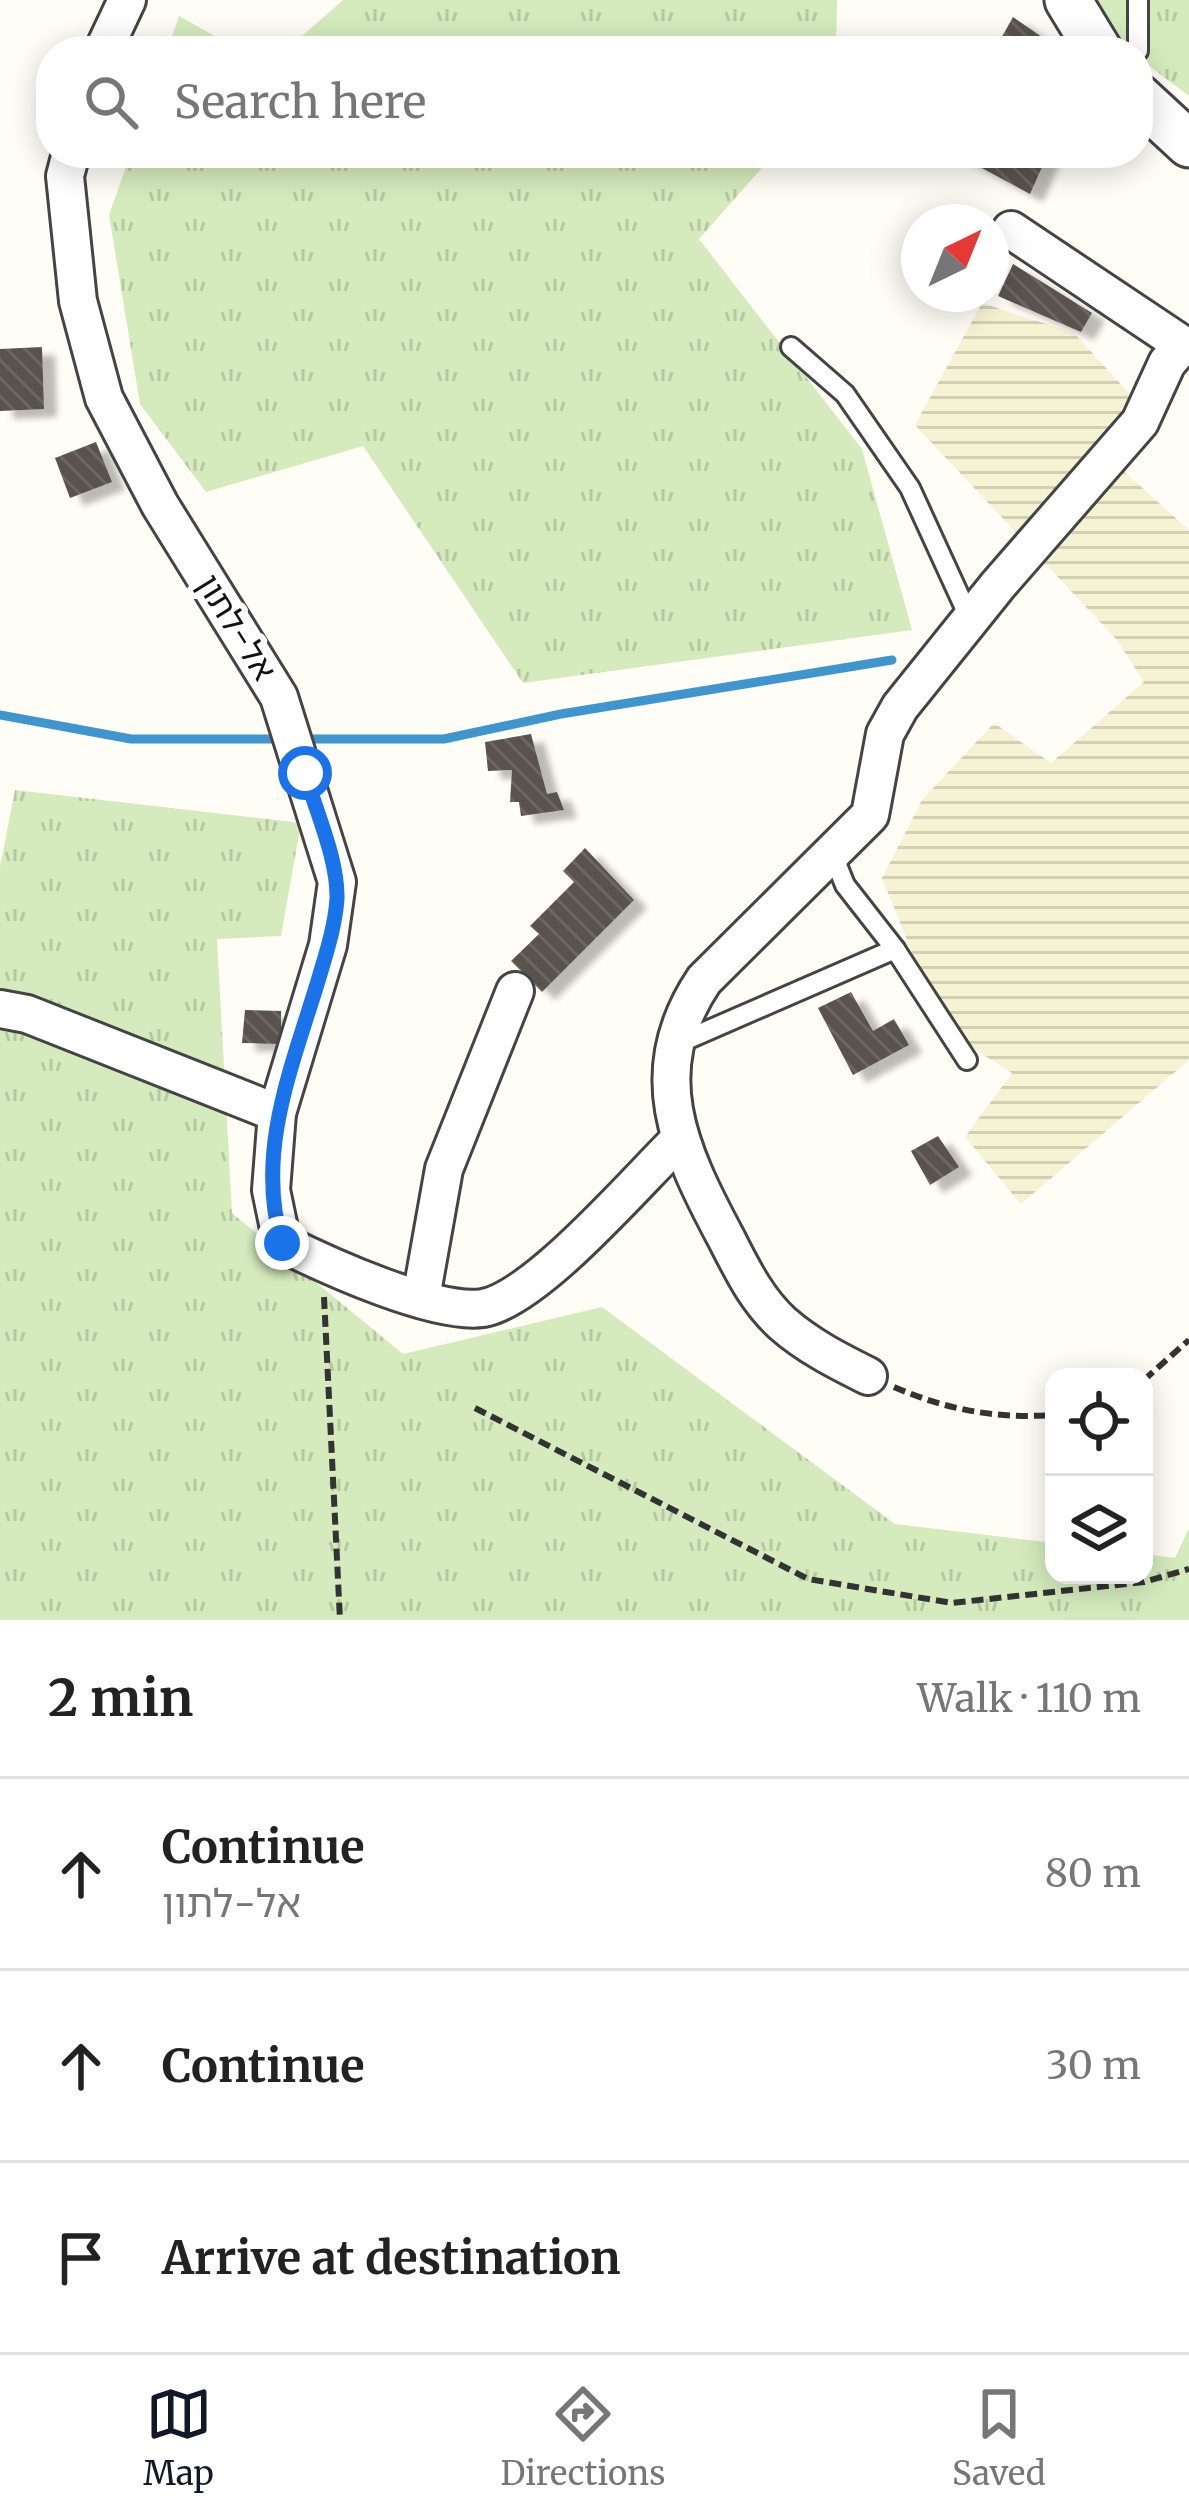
<!DOCTYPE html>
<meta charset="utf-8">
<style>
body{margin:0;font-family:Merriweather,"Noto Sans Hebrew",serif;background:#f2f2f2;color:#222}
.controls{position:absolute;right:36px;bottom:36px;display:grid;overflow:hidden;border-radius:24px;box-shadow:0 6px 30px #0003}
.controls button{width:108px;height:108px;display:grid;place-items:center;padding:0;border:0;border-bottom:3px solid #e0e0e0;background:#fff;color:#222;font:60px sans-serif}
.compass{position:absolute;left:901px;top:204px;width:108px;height:108px;border-radius:50%;background:#fff;box-shadow:0 6px 30px #0003;rotate:43deg}
.stop{position:absolute;width:36px;height:36px;margin:-27px;border:9px solid #1a73e8;border-radius:50%;background:#fff}
.stop.end{background:#1a73e8;border-color:#fff;box-shadow:0 3px 12px #0008}
.list{margin:0;padding:0;list-style:none}
h2{display:flex;justify-content:space-between;align-items:center;height:156px;margin:0;padding:0 48px;font-size:51px}
h2 small{font-size:39px;font-weight:400;color:#767676}
.list li{display:grid;grid-template-columns:78px 1fr auto;gap:36px;align-items:center;box-sizing:border-box;height:192px;padding:0 48px;border-top:3px solid #e0e0e0}
.list b{display:block;font-size:45px;white-space:nowrap}
.list p{margin:0;font-size:39px;white-space:nowrap;color:#767676}
.list em{font-size:39px;font-style:normal;color:#767676}
.icon{flex:none;width:66px;height:66px;fill:none;stroke:currentColor;stroke-width:2;stroke-linecap:round;stroke-linejoin:round}
.map{position:relative;flex:none;width:1189px;height:1620px;overflow:hidden}
.search{position:absolute;background:#fff;box-shadow:0 6px 30px #0003;left:36px;right:36px;top:36px;height:132px;display:flex;align-items:center;gap:30px;box-sizing:border-box;padding:0 42px;border-radius:48px;color:#767676;font-size:45px}
.sheet{height:732px;background:#fff}
nav{display:flex;justify-content:space-around;align-items:center;box-sizing:border-box;height:168px;border-top:3px solid #e0e0e0;background:#fff;font-size:33px;color:#767676}
nav a{display:grid;justify-items:center;gap:6px}
nav .on{color:#111827}
.map>svg:first-child{display:block}
.farmland{fill:url(#farmland-rules)}
.grass{fill:url(#grass-tufts)}
.lines{fill:none;stroke-linecap:round;stroke-linejoin:round}
.stream{stroke:#3f96cf;stroke-width:9}
.building{fill:url(#building-back-hatch);filter:url(#shadow)}
.service-casing{stroke:#444;stroke-width:24}
.minor-casing{stroke:#444;stroke-width:42}
.tertiary-casing{stroke:#444;stroke-width:51}
.path{stroke:#333;stroke-width:6;stroke-dasharray:12 6;stroke-linecap:butt}
.service{stroke:#fff;stroke-width:18}
.minor{stroke:#fff;stroke-width:36}
.tertiary{stroke:#fff;stroke-width:45}
.route{stroke:#1a73e8;stroke-width:15}
.labels{text-anchor:middle;stroke-width:12;stroke-linejoin:round;paint-order:stroke}
.street-label{font-size:33px;fill:#111;stroke:#fff}
</style>
<div class="map">
<svg width="1189" height="1620" viewBox="0 0 1189 1620">
<defs>
<pattern id="farmland-rules" width="6" height="5" patternUnits="userSpaceOnUse" patternTransform="scale(3)"><rect width="6" height="5" fill="#f6f3d4"/><path d="M0 2.5h6" fill="none" stroke="#d2cfb5"/></pattern>
<pattern id="grass-tufts" width="24" height="20" patternUnits="userSpaceOnUse" patternTransform="scale(3)"><rect width="24" height="20" fill="#d5ebbd"/><path d="M3 7l-1-3M5 7V3M7 7l1-3M15 17l-1-3M17 17v-4M19 17l1-3" fill="none" stroke="#b6c8a1"/></pattern>
<pattern id="building-back-hatch" width="6" height="6" patternUnits="userSpaceOnUse" patternTransform="scale(3)"><rect width="6" height="6" fill="#5a524d"/><path d="M-1 5l2 2M0 0l6 6M5-1l2 2" fill="none" stroke="#6d6662"/></pattern>
<filter id="shadow"><feDropShadow dx="13" dy="8" stdDeviation="3" flood-color="#0004"/></filter>
</defs>
<rect width="100%" height="100%" fill="#fffdf5"/>
<path class="farmland" d="M982 303 1074 333 1140 405 1107 456 1189 530V1060L1021 1204 965 1137 1012 1073 974 1049 926 987 882 878 922 800 994 723 1051 763 1144 682 1117 640 915 425Z"/>
<g class="grass">
<path d="M343 0H837L836 51H285Z"/>
<path d="M1097 0H1189V96L1124 47Z"/>
<path d="M179 16 242 51H167Z"/>
<path d="M131 153H775L699 239 862 449 912 630 523 683 363 446 206 492 140 404 109 215Z"/>
<path d="M15 790 301 823 281 936 217 939 232 1213 403 1354 602 1307 895 1524 1054 1543V1575H1144V1554L1175 1558 1189 1528V1620H0V867Z"/>
</g>
<g class="lines">
<g class="stream">
<path d="M0 715 131 739H282"/>
<path d="M298 739H444L561 714 892 660"/>
</g>
</g>
<g class="building">
<path d="M1013 17 1062 51H994Z"/>
<path d="M954 153H1041L1047 156 1030 194Z"/>
<path d="M1013 264 1092 313 1081 332 998 296Z"/>
<path d="M42 347 44 409 0 411V349Z"/>
<path d="M96 442 112 482 70 498 55 458Z"/>
<path d="M531 734 547 794 557 792 564 810 521 816 519 802H510L512 770 488 771 485 742Z"/>
<path d="M585 848 634 900 542 992 511 961 539 934 530 926 574 882 563 871Z"/>
<path d="M851 992 873 1031 894 1019 909 1045 853 1075 818 1008Z"/>
<path d="M245 1010 281 1011V1044L242 1043Z"/>
<path d="M938 1136 959 1167 930 1185 911 1151Z"/>
</g>
<g class="lines">
<g class="service-casing">
<g id="service">
<path d="M1138 51V0"/>
<path d="M791 347 845 394 910 488 970 619"/>
<path d="M833 855 845 885 895 949 967 1060"/>
<path d="M679 1043 895 949"/>
</g>
</g>
<g class="minor-casing">
<g id="minor">
<path d="M103 51 127 0"/>
<path d="M71 153 65 176 78 301 104 398 160 505 279 697 337 882 328 945 277 1113 271 1190 282 1243C326 1265 435 1315 483 1308 536 1299 636 1182 678 1141"/>
<path d="M0 1009 27 1014 277 1113"/>
<path d="M421 1298 444 1169 515 991"/>
<path d="M868 1376C838 1361 808 1346 782 1323 756 1299 742 1269 726 1238 679 1150 642 1072 704 980L870 815 885 734 900 707 998 585 1140 422 1167 363 1183 345 1011 230"/>
</g>
</g>
<g class="tertiary-casing">
<g id="tertiary">
<path d="M1068 0 1099 51"/>
<path d="M1138 97 1189 144"/>
</g>
</g>
<g class="path">
<path d="M324 1297 340 1620"/>
<path d="M1144 1380 1189 1340"/>
<path d="M894 1387C947 1410 997 1419 1054 1415"/>
<path d="M475 1408 808 1579 952 1603 1144 1582 1189 1569"/>
</g>
<use href="#service" class="service"/>
<use href="#minor" class="minor"/>
<use href="#tertiary" class="tertiary"/>
</g>
<g class="lines">
<path class="route" d="M282 1243C255 1153 292 1067 318 981 326 954 335 927 337 899 338 859 316 812 305 773"/>
</g>
<g class="labels">
<g class="street-label">
<text transform="translate(237 627) rotate(58)" y="12">אל-לתון</text>
</g>
</g>
</svg>
<div class="controls">
<button><svg class="icon" aria-label="locate" viewBox="0 0 24 24"><circle cx="12" cy="12" r="6"/><path d="M12 2v4M12 18v4M2 12h4M18 12h4"/></svg></button>
<button><svg class="icon" aria-label="layers" viewBox="0 0 24 24"><path d="M12 4l9 5-9 5-9-5zM3 14l9 5 9-5"/></svg></button>
</div>
<svg class="compass" viewBox="-18 -18 36 36"><path d="M0-13l5 13h-10z" fill="#e53935"/><path d="M0 13l5-13h-10z" fill="#767676"/></svg>
<div class="stop" style="left:305px;top:773px"></div>
<div class="stop end" style="left:282px;top:1243px"></div>
<div class="search"><svg class="icon" aria-label="search" viewBox="0 0 24 24"><circle cx="10" cy="10" r="6"/><path d="M15 15l6 6"/></svg>Search here</div>
</div>
<section class="sheet">
<h2>2 min<small>Walk · 110 m</small></h2>
<ul class="list">
<li><svg class="icon" aria-label="ahead" viewBox="0 0 24 24"><path d="M12 20V5M6 11l6-6 6 6"/></svg><div><b>Continue</b><p>אל-לתון</p></div><em>80 m</em></li>
<li><svg class="icon" aria-label="ahead" viewBox="0 0 24 24"><path d="M12 20V5M6 11l6-6 6 6"/></svg><div><b>Continue</b></div><em>30 m</em></li>
<li><svg class="icon" aria-label="arrive" viewBox="0 0 24 24"><path d="M6 21V4h12l-3 4 3 4H6"/></svg><div><b>Arrive at destination</b></div></li>
</ul>
</section>
<nav>
<a class="on"><svg class="icon" aria-label="map" viewBox="0 0 24 24"><path d="M3 6l6-2 6 2 6-2v14l-6 2-6-2-6 2zM9 4v14M15 6v14"/></svg>Map</a>
<a><svg class="icon" aria-label="directions" viewBox="0 0 24 24"><path d="M12 3l9 9-9 9-9-9zM9 14v-3h6M13 9l2 2-2 2"/></svg>Directions</a>
<a><svg class="icon" aria-label="saved" viewBox="0 0 24 24"><path d="M7 4h10v16l-5-4-5 4z"/></svg>Saved</a>
</nav>
